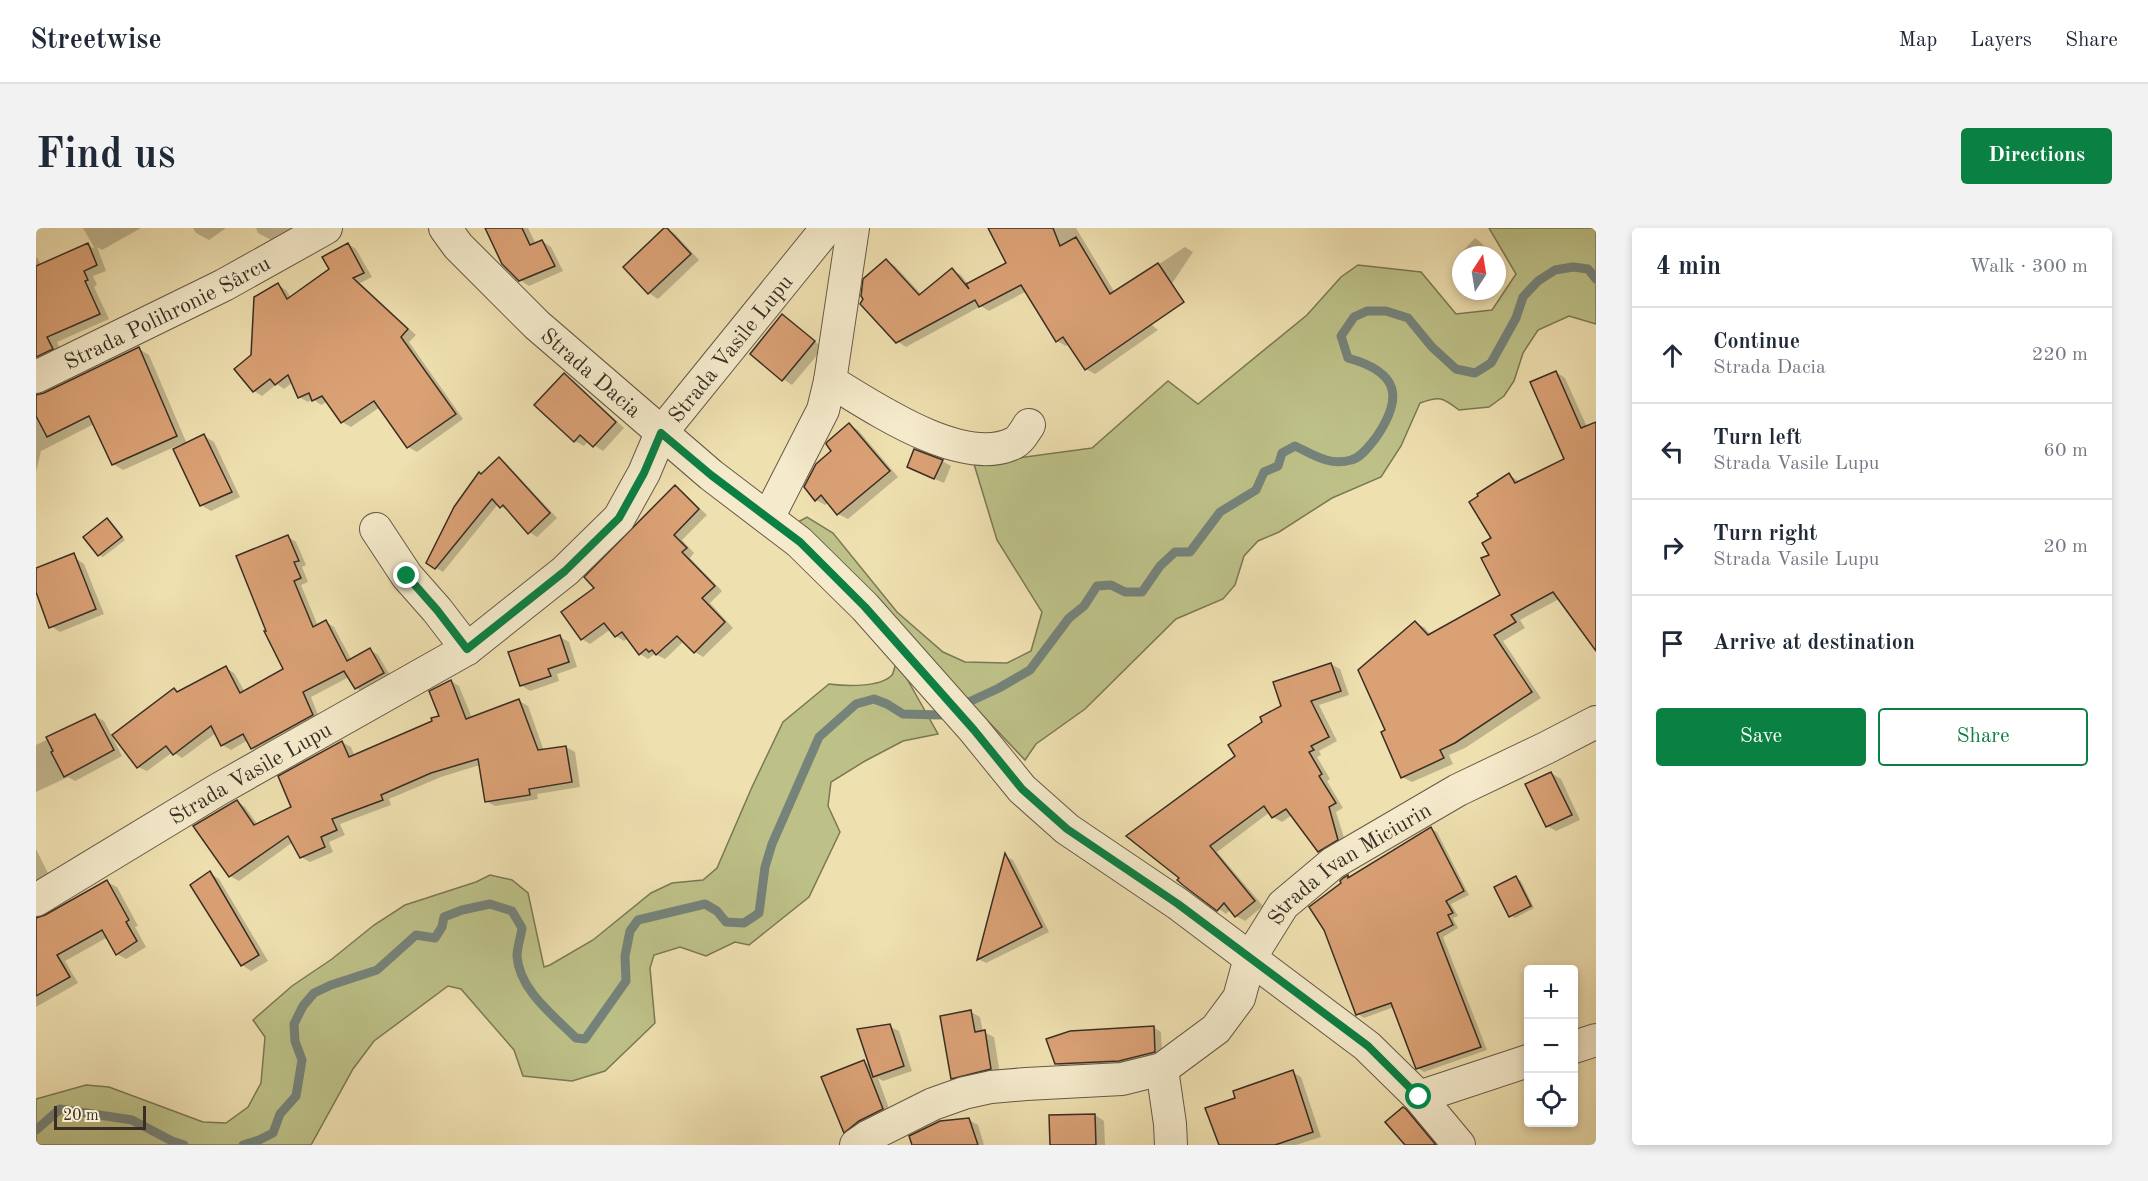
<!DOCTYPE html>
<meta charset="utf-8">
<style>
body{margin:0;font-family:"Old Standard TT",serif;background:#f2f2f3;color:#1f2937}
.controls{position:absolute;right:18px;bottom:18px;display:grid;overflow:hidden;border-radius:6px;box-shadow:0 3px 9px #0003}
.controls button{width:54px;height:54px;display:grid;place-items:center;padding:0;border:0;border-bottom:2px solid #e0e1e3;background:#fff;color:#1f2937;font:30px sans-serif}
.compass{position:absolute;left:1416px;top:18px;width:54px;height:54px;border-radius:50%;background:#fff;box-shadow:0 3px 9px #0003;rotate:12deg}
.scale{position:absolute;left:18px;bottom:15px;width:92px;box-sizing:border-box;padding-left:6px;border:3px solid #392e25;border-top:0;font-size:16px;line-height:21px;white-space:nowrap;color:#392e25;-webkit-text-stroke:4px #f5ebcc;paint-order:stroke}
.stop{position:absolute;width:18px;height:18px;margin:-14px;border:4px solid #0b8043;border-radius:50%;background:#fff}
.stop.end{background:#0b8043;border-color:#fff;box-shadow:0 2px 6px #0008}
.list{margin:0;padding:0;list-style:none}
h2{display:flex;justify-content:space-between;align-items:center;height:78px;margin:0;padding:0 24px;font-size:26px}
h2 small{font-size:20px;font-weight:400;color:#747a83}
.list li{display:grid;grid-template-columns:39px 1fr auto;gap:18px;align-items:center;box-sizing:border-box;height:96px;padding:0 24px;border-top:2px solid #e0e1e3}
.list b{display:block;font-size:22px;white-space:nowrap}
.list p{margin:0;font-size:20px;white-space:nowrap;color:#747a83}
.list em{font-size:20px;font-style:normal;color:#747a83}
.actions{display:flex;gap:12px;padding:18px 24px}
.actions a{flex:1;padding:14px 0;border:2px solid #0b8043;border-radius:6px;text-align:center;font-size:21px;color:#0b8043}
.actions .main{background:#0b8043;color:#fff}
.icon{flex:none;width:33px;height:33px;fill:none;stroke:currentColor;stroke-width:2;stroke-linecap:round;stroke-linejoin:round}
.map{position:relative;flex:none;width:1560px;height:917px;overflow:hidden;border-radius:6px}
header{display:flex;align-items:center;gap:36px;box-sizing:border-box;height:84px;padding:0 30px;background:#fff;border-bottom:2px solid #e0e1e3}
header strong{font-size:28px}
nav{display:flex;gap:33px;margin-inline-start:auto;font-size:21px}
.intro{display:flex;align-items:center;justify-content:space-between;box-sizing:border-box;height:144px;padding:0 36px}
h1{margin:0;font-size:42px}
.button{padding:15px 27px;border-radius:6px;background:#0b8043;color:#fff;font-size:21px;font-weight:700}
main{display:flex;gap:36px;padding:0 36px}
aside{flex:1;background:#fff;border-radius:6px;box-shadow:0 3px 9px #0003}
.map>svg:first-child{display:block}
.green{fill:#bdc188;stroke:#7b7856;stroke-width:1.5}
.shadow{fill:#0003}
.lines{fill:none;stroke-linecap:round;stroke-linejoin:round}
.stream{stroke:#75837b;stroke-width:9}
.building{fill:#daa175;stroke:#392e25;stroke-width:1.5}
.minor-casing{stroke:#665a48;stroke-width:34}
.minor{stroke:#f5ebcc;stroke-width:32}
.route{stroke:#0b8043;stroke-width:8}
.labels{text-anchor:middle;stroke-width:5;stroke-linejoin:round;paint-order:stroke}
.street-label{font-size:22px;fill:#392e25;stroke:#f5ebcc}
</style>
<header>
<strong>Streetwise</strong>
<nav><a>Map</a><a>Layers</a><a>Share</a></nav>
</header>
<div class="intro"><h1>Find us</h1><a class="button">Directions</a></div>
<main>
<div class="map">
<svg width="1560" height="917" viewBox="0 0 1560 917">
<rect width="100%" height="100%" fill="#efe0b0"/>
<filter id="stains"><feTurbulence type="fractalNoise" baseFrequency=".00333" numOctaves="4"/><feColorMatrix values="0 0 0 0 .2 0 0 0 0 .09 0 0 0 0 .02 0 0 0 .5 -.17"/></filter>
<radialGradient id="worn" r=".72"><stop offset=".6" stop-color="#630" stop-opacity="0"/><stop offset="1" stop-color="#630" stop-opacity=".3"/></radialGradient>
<g class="green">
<path d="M1453 0H1560V96L1533 88 1502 102 1487 125 1478 153 1468 168 1453 179 1423 182C1406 169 1404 168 1384 175L1365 218 1345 249 1296 270 1243 304 1222 313 1208 328 1199 357 1187 371 1140 391 1049 481 1000 516 989 532 762 294 771 289 797 305 861 384 907 424 929 434 971 435 995 423 1006 384 961 312 938 236 1056 220 1132 153 1162 176 1271 87 1305 49 1322 37 1385 44 1420 86 1456 82 1480 46Z"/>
<path d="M861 433 902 506 867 513 829 533 795 554 792 578 804 604 773 669 713 717 699 714 670 728 644 719 618 727 614 740 619 795 569 843 536 853 487 848 478 822 425 761 412 758 338 813 317 841 275 917H0V871L50 857 73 859 167 894 190 895 212 879 225 855 229 809 217 792 256 758 296 731 338 697 369 677 440 654 454 647 476 652 492 665 508 739 514 737 557 712 615 665 636 655 667 652 681 640 716 559 747 494 793 456C808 458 844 460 856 447 858 444 859 436 861 433Z"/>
</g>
<g class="shadow">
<path d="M47 0H105L66 22 61 19 70 43 57 48 61 57 58 59 73 91 21 114 26 127 0 140V28L5 37 52 17 59 21Z"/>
<path d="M157 0H190L173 12 160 5Z"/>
<path d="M220 0H256L235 12 222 5Z"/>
<path d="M451 0H492L500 16 506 13 515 19 527 43 493 58 484 52Z"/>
<path d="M630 0 639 6 663 32 622 71 613 65 589 39Z"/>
<path d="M954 0H1040L1079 65 1149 19 1157 24 1111 93 1122 102 1059 146 1050 141 1033 116 1030 118 1021 113 991 63 953 83 945 78 870 119 861 113 850 33 859 38 886 67 916 42 925 47 933 57 972 36Z"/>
<path d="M1439 10 1443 13 1458 27H1427L1425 25Z"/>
<path d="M312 16 320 21 336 49 324 55 380 107 373 114 427 191 381 224 372 219 344 179 315 199 306 194 292 173 285 177 277 171 272 174 263 169 257 154 248 161 241 156 226 168 218 163 217 128 242 57 250 62 255 70 294 41Z"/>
<path d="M746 88 787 120 756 157 747 151Z"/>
<path d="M103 121 113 127 151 216 168 208 178 214 204 269 175 283 165 277 145 216 87 242 77 236 58 196 5 223 0 244V168L8 167Z"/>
<path d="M1520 144 1529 150 1551 199 1560 195V409L1523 371 1484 392 1489 400 1467 413 1505 470 1429 520 1413 527 1417 536 1376 554 1366 549 1351 503 1379 394 1389 400 1395 407 1466 367 1455 327 1473 247 1484 254 1530 231Z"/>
<path d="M528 147 537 152 588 200 567 223 552 213 548 218 539 213Z"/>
<path d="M813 197 822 202 862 249 812 291 802 286 793 274 789 277 780 272Z"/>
<path d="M463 230 470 235 521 290 501 309 493 304 473 282 472 283 462 276 407 344 392 335 446 247Z"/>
<path d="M906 233 915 238 908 255 882 244Z"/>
<path d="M639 259 647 264 671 287 646 312 658 325 654 330 686 363 674 375 697 400 667 429 659 424 648 413 629 431 619 426 612 431 604 426 592 410 588 413 580 408 575 401 554 416 546 411 560 360Z"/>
<path d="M71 292 75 294 89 312 67 329 63 327Z"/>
<path d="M252 309 260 314 270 337 266 339 272 354 265 357 282 398 290 394 298 399 316 433 334 422 342 427 355 449 328 465 320 460 313 449 275 469 284 492 224 525 216 520 212 512 195 522 186 517 180 505 146 530 137 524 111 543 102 539 139 462 143 464 190 440 198 445 209 464 249 442Z"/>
<path d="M39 330 48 336 68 386 24 404 15 398 0 360V341Z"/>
<path d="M524 409 533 414 541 439 521 446 523 453 494 463 485 457Z"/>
<path d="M1295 436 1304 441 1313 467 1283 477 1301 513 1283 523 1285 527 1281 529 1294 551 1291 553 1307 580 1300 584 1310 616 1292 628 1283 623 1256 587 1246 594 1237 589 1234 584 1181 624 1227 678 1209 693 1200 688 1195 681 1190 686 1149 657 1201 528 1228 495Z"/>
<path d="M415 453 423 458 436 490 483 473 492 478 508 523 530 519 539 524 544 559 501 566 502 571 459 578 450 573 444 537 405 549 353 571 355 577 304 596 309 607 293 614 297 624 274 634 265 629 257 614 203 653 194 648 201 574 209 579 222 597 257 579 306 514 315 519 319 529 398 494 405 488Z"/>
<path d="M59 488 68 493 86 528 39 553 32 549 0 564V517Z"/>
<path d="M1515 545 1525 551 1544 592 1520 603 1511 598Z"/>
<path d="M1395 601 1401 604 1433 667 1415 676 1422 688 1417 690 1422 700 1407 709 1451 822 1388 844 1382 840 1358 779 1328 790 1322 786 1307 655 1312 649 1314 651Z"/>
<path d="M0 621 13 647 0 657Z"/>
<path d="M969 628 977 632 1013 704 950 735 942 731Z"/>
<path d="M174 645 183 651 232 733 215 743 206 737Z"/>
<path d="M1480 650 1485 653 1498 680 1479 690 1474 687Z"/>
<path d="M71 654 81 659 102 698 99 699 110 719 90 731 81 726 72 709 29 733 42 755 0 779V691L9 689Z"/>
<path d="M935 784 944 789 947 804 958 809 964 846 925 855 916 850Z"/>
<path d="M853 798 863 803 876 843 847 853 842 850 855 886 818 909 809 904 828 834 835 838Z"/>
<path d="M1117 799 1125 804 1126 828 1092 837 1028 840 1020 835Z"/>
<path d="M1256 844 1265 849 1285 909 1260 917H1183L1171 881 1201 871Z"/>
<path d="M1367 881 1377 886 1403 917H1370Z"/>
<path d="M1059 887 1068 893 1069 917H1016L1015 889Z"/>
<path d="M933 892 942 897 948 917H878Z"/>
</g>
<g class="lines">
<g class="stream">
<path d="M0 902 24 881 96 892 136 913 148 917"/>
<path d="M207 917 223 912 237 905 244 886 260 868 266 832 259 813 258 796 267 778 278 765 295 757 341 742 380 707 399 710 406 699 408 689 426 682 454 676 476 683 486 700C485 709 481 719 481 728 483 762 518 788 540 810L549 811 590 753 589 728 594 703 602 692 669 676 681 683 690 694 708 695 723 685 729 639 736 616 783 509 820 476 838 471 851 476 867 486 905 487 963 460 994 442 1033 390 1048 378 1061 358 1075 357 1089 364H1106L1124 338 1139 324H1154L1184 284 1220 262 1228 244 1242 238 1246 225 1259 218C1278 227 1293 238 1315 232 1325 230 1333 218 1339 211 1369 168 1362 144 1312 130L1305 108 1318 89 1331 83H1350L1372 90 1396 119 1420 141 1439 145 1455 135 1480 90 1487 69 1502 53 1519 42 1537 39 1552 41 1560 51"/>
</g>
</g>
<g class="building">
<path d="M449 0H486L494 17 506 12 519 38 483 53 466 36Z"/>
<path d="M628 0H631L655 26 612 66 587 39Z"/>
<path d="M952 0H1017L1024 18 1040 9 1074 66 1122 35 1148 74 1049 142 1027 109 1020 114 985 57 943 79 939 72 860 115 824 76 827 71 825 68 827 51 850 31 883 67 916 40 933 61 930 56 970 35Z"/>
<path d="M52 15 61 37 48 43 52 52 49 53 64 86 11 109 17 121 0 129V38Z"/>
<path d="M312 15 328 45 317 50 372 101 365 109 420 186 371 220 338 173 305 195 286 168 276 173 273 165 262 170 252 147 239 157 234 151 217 164 198 141 215 127 218 69 242 55 251 71 293 41 286 29Z"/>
<path d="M746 86 779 113 746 153 714 126Z"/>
<path d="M103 119 141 208 76 237 53 188 11 209 0 188V167L8 165Z"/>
<path d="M1520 143 1545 200 1560 194V423L1517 364 1475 387 1480 394 1458 407 1496 464 1419 515 1404 522 1408 530 1365 550 1345 504 1349 502 1322 442 1379 393 1392 407 1464 367 1445 330 1453 327 1446 315 1455 310 1433 274 1442 268 1441 266 1473 245 1479 255 1528 231 1494 154Z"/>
<path d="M528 145 580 194 557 219 544 207 538 214 498 177Z"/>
<path d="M813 195 854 243 801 287 785 267 779 273 768 259 780 236 795 223 790 216 791 214Z"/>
<path d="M168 206 196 264 164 278 137 221Z"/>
<path d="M878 221 907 232 898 251 871 239Z"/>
<path d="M463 229 514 285 492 306 467 277 464 280 456 271 399 341 390 335 418 279 443 244 445 246Z"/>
<path d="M639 257 663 281 638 307 651 320 646 324 679 358 666 370 689 394 658 425 641 408 620 427 616 422 613 424 610 421 603 427 586 404 579 409 568 395 545 412 525 384 558 360 548 349Z"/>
<path d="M71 290 86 309 62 328 47 309Z"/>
<path d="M252 307 263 333 258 334 265 350 258 353 277 399 290 392 311 433 334 420 348 445 319 461 308 443 267 464 277 487 215 521 207 506 185 518 175 498 137 527 130 518 101 540 76 507 138 460 141 464 190 438 204 465 247 441 228 403H230L200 328Z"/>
<path d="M38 325 60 381 13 400 0 364V340Z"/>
<path d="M524 407 533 434 512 441 515 448 484 458 472 424Z"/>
<path d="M1295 435 1305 463 1275 473 1293 509 1275 518 1278 522 1273 524 1286 546 1283 548 1300 575 1293 579 1302 612 1282 624 1250 581 1236 590 1228 578 1174 618 1219 673 1199 689 1188 675 1181 683 1148 658 1141 652 1143 650 1090 608 1199 528 1192 517 1226 494 1224 489 1245 478 1237 454Z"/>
<path d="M415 452 430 491 483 471 502 522 530 518 536 554 493 561 494 567 449 574 442 531 395 545 345 567 347 572 296 591 301 602 285 609 289 619 264 630 252 608 193 649 157 598 201 572 218 597 255 579 242 548 306 513 313 529 396 493 395 490 403 488 393 463Z"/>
<path d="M59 486 78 522 28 549 15 524 17 523 10 509Z"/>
<path d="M1515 544 1536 587 1510 599 1489 556Z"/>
<path d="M1395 599 1428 663 1410 673 1417 685 1412 687 1417 697 1401 705 1445 819 1380 841 1355 775 1320 787 1288 702 1273 679 1305 655 1304 653 1307 650 1312 647V650Z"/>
<path d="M969 625 1006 699 941 732Z"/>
<path d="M174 643 223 727 205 738 154 657Z"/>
<path d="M1480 648 1495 678 1473 689 1458 659Z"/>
<path d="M71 652 93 692 90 694 101 713 80 727 66 702 21 727 34 749 0 768V690L9 687Z"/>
<path d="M935 782 939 804 949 802 955 841 915 851 904 788Z"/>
<path d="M854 796 868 838 837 849 821 801Z"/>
<path d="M1118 798 1119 824 1083 833 1019 836 1010 811 1034 803Z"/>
<path d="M828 832 847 881 823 893 808 905 785 849Z"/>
<path d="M1257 842 1277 904 1239 917H1183L1169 880 1199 870 1197 863Z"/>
<path d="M1367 879 1370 881 1400 917H1369L1349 894Z"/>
<path d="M1059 886 1060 917H1014L1013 887Z"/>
<path d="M933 890 942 917H876L873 908 904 893Z"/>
</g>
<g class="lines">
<g class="minor-casing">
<g id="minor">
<path id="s1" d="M409 0 422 18 501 97 675 247 763 314 829 379 938 502 986 561 1031 601 1142 676 1331 818 1383 869 1423 917"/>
<path id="s2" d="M0 149 188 57 290 0"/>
<path d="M794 153C837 179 927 241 978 215 984 212 989 203 993 197"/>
<path d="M732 290 787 182 794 153 817 0"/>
<path d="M340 301 371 348 401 382 431 421"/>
<path id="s3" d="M0 672 183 561 431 421 529 343 583 290 608 245 625 205 791 0"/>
<path d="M1538 819 1560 812"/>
<path d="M1126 841 1134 896 1135 917"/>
<path d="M1383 869 1492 833"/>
<path id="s4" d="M820 917 833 908 897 876 928 865 955 859 990 856 1086 851 1126 841 1180 801 1203 770 1214 730 1247 677 1297 635 1422 562 1510 520 1560 494"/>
</g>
</g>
<use href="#minor" class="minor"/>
</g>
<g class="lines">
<path class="route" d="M371 348 401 382 431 421 529 343 583 290 608 245 625 205 675 247 764 314 829 379 938 502 986 561 1031 601 1142 676 1332 818 1383 869"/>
</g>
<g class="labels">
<g class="street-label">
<text dy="8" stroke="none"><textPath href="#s2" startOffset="146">Strada Polihronie Sârcu</textPath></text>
<text dy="8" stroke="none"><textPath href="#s3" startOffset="904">Strada Vasile Lupu</textPath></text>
<text dy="8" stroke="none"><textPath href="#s1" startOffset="206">Strada Dacia</textPath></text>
<text dy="8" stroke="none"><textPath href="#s3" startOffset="249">Strada Vasile Lupu</textPath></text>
<text dy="8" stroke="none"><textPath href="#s4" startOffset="608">Strada Ivan Miciurin</textPath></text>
</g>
</g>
<rect width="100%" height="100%" filter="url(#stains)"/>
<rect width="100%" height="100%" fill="url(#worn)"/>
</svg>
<div class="controls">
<button>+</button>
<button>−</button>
<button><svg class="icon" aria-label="locate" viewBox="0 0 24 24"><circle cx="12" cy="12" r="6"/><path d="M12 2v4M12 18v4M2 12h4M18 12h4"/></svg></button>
</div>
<svg class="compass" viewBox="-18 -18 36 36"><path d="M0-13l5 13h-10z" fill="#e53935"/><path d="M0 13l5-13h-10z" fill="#747a83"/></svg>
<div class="scale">20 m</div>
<div class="stop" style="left:1383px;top:869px"></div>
<div class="stop end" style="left:371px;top:348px"></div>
</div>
<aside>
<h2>4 min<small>Walk · 300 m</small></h2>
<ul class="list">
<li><svg class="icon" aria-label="ahead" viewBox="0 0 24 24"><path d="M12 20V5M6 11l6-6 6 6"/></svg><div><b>Continue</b><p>Strada Dacia</p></div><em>220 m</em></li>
<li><svg class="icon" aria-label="left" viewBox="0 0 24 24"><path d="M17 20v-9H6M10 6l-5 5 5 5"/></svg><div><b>Turn left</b><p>Strada Vasile Lupu</p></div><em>60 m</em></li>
<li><svg class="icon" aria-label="right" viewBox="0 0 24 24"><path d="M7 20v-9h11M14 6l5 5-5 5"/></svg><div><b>Turn right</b><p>Strada Vasile Lupu</p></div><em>20 m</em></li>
<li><svg class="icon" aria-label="arrive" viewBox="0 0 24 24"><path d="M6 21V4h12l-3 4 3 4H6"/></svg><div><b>Arrive at destination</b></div></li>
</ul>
<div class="actions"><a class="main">Save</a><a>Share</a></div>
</aside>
</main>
